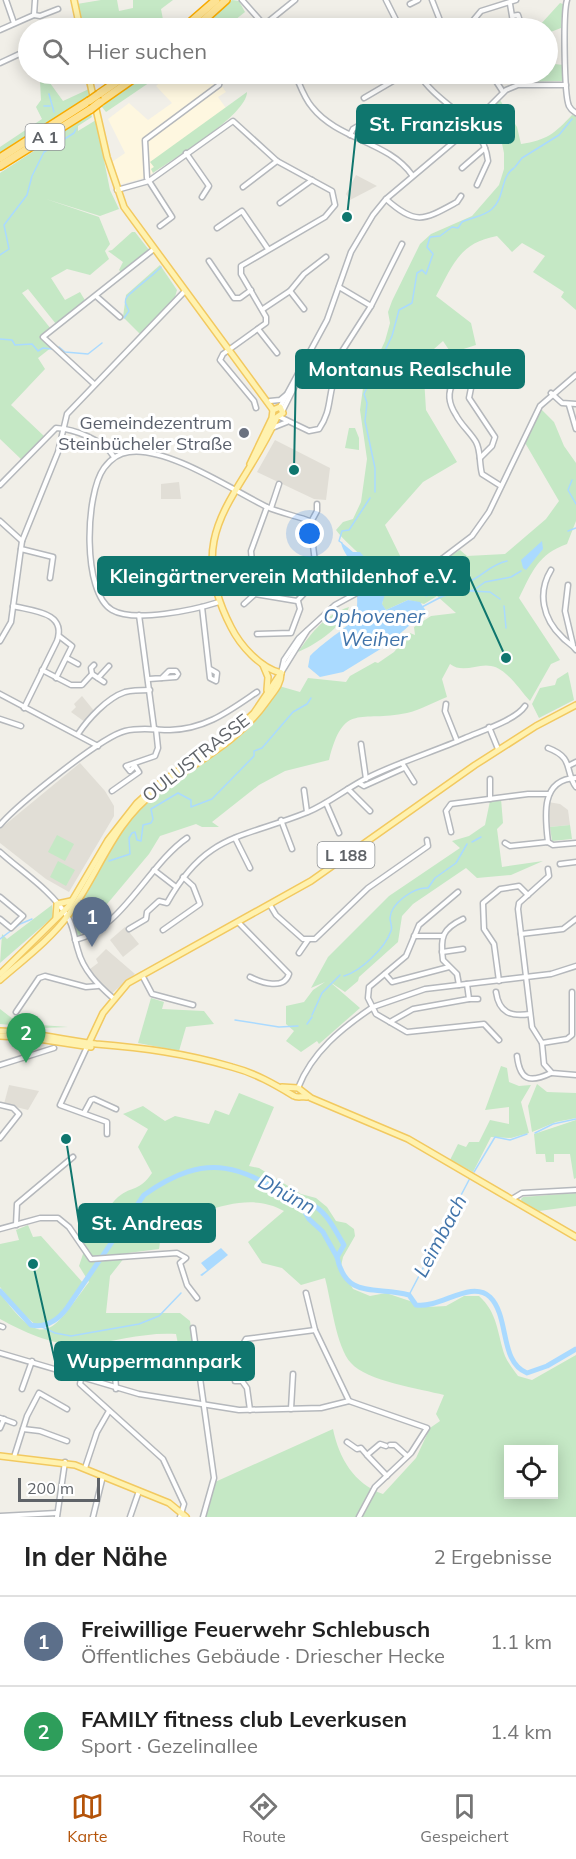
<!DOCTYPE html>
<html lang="de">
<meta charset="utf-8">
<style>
body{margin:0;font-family:Mulish,sans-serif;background:#f2f2f2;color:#222}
.controls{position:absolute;right:18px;bottom:18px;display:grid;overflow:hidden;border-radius:0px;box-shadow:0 3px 15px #0003}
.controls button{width:54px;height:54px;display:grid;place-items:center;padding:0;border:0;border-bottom:2px solid #e0e0e0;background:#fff;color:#222;font:30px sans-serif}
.scale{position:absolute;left:18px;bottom:15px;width:82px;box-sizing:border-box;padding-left:6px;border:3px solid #5f6368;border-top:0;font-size:16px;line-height:21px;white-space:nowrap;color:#5f6368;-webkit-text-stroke:4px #fff;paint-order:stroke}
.you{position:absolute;left:310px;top:534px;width:21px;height:21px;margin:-15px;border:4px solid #fff;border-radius:50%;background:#1a73e8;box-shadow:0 0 0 9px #1a73e833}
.badge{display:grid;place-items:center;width:39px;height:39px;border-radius:50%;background:#b45309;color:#fff;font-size:20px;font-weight:700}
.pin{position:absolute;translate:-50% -50px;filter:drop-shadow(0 2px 3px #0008)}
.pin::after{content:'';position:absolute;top:32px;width:21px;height:18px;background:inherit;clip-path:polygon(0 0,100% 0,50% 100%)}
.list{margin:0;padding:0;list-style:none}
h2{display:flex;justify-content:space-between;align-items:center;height:78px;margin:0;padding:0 24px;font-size:26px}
h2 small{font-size:20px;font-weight:400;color:#767676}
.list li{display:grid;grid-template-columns:39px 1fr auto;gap:18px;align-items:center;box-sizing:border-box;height:90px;padding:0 24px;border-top:2px solid #e0e0e0}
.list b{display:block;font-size:22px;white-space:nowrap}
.list p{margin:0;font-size:20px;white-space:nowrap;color:#767676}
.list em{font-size:20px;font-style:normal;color:#767676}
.icon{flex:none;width:33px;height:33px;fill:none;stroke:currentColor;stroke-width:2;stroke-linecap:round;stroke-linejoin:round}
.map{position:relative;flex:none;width:576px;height:1517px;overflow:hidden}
.search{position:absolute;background:#fff;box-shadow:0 3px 15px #0003;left:18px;right:18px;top:18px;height:66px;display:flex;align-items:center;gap:15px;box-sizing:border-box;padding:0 21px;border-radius:33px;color:#767676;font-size:22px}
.sheet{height:258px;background:#fff}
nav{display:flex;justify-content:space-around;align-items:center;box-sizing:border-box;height:84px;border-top:2px solid #e0e0e0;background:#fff;font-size:16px;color:#767676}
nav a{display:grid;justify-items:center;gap:3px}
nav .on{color:#b45309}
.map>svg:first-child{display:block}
.commercial{fill:#fef7e0}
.education{fill:#e1ded6}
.green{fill:#c5e8c5;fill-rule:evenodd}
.water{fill:#aadaff}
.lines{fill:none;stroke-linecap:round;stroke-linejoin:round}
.stream{stroke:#aadaff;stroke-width:1.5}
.river{stroke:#aadaff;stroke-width:5}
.minor-casing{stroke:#b5b8bc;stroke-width:7}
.major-casing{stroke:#f2c960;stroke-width:8}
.highway-casing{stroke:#f9ab00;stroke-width:10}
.minor{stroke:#fff;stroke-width:4}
.major{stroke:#fff2af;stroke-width:5}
.highway{stroke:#fde293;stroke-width:7}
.highway-bridge-casing{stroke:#f9ab00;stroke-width:10;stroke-linecap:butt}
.highway-bridge{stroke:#fde293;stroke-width:7}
.worship-dot{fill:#6b7280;stroke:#fff;stroke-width:2}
.labels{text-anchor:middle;stroke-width:6;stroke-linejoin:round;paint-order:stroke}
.shield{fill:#fff;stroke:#8f9295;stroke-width:1.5}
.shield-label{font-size:16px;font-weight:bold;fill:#5f6368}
.worship-label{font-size:18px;fill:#5b616d;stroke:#fff;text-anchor:end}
.street-label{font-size:18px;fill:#5f6368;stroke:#fff}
.water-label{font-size:20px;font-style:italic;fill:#4174aa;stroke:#fff}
.leader{fill:none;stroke:#0f766e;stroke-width:2}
.callout-dot{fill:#0f766e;stroke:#fff;stroke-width:2}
.callout{fill:#0f766e;stroke:#0f766e;stroke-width:2}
.callout-label{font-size:20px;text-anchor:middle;font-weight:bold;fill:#fff}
</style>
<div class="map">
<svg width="576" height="1517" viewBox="0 0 576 1517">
<rect width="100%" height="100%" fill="#f1efe8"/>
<path class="commercial" d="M168 74H235L223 82 221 85 226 92 218 97 226 108 151 162 154 167 151 169 153 173 144 178 119 185 112 162 125 153 108 119 129 103 148 120 172 103 156 86Z"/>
<g class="education">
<path d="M356 175 377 186 350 200 346 194Z"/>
<path d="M275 440 330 468 326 500 314 499 257 472Z"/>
<path d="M179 482 181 499H161V484Z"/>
<path d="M82 696 95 712 85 722 71 712 76 707 74 704Z"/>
<path d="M80 763 105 791 114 806V816L69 892 46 879 0 843V829Z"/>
<path d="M548 802 560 804 568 810 570 825 550 827Z"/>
<path d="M125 927 139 944 123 957 110 940Z"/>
<path d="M106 949 135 974 111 994 97 981 90 969 98 963 96 959Z"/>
<path d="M9 1085 39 1091 28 1110 4 1104Z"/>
</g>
<g class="green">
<path d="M101 0H117L119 11 133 8V0H173L161 9 164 25 160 28H82L77 4Z"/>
<path d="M232 0 239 1 245 12 225 28H202Z"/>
<path d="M560 3 563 4 561 28 548 33V28H540V25Z"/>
<path d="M553 54 554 64 564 65V81L518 82 517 74H548V55Z"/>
<path d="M147 74H162L106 112 102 107 105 104Z"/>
<path d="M40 81 50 83 63 101 89 89 90 93 87 98 0 153V147L42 119 36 107 41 100Z"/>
<path d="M247 92C247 115 173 159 153 173L151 169 154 167 150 162Z"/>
<path d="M500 100 517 127 521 144C547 140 554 134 572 115L576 116V310L561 297 564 292 533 272 545 256 522 243 512 252 497 236C459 243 453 265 436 296L471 323 476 345 451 353 443 341 434 349 429 371 424 378 426 410 457 462 423 482 385 525 407 570 444 554 448 557 460 550 467 556 505 554 546 519 559 501 524 441 541 409 554 422 564 446 576 463V521L567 544C538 554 532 572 519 598L560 660 551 664 530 701C520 690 506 668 491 666 478 663 463 674 450 664L442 679 447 697C434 702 420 710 407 713 359 723 344 701 329 760L285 771 259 785 212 822 219 827H202L196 824 160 836 149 854 97 916 101 906 92 914 76 912 74 915 82 937H78L72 914C90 881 111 835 139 809 172 779 214 761 247 730 260 718 270 702 279 686L300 692 308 678 346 682 350 676 375 662 378 663 394 652 410 633 415 635 414 627 431 616 456 613 437 596 424 604 408 600 386 610 382 605C389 569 355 555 336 530L343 522 353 519 361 502 367 459 360 410 363 388 385 341 390 323 388 312 392 301 420 244 431 234 472 216 499 185 504 169V153L501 139 491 121 476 125Z"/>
<path d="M91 114 92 117 78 126V131L96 120 110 190 119 209 100 216 46 199 99 217 110 244 105 251 109 259 90 275 67 269 51 278 65 300 80 292 86 302 56 324 28 289 22 293 51 329 42 336 52 347 38 358 45 369 11 405 44 436 22 460 0 439V173Z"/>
<path d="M132 232H135L149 250 122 273 119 270 123 262 108 251 112 250Z"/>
<path d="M160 265 177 290 175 297 140 334 123 317 126 295Z"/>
<path d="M349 428H355L359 438V450L345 448Z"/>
<path d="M349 607C344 626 315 645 298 652 312 632 325 615 349 607Z"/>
<path d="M568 672 574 700 539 718 532 704 540 688 555 685 557 679Z"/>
<path d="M501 799 503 823 497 829 502 867 543 861 511 875 477 878 466 868 413 904 402 916 398 942 359 977 358 981 345 992 330 982 360 1008 319 1044 317 1041 301 1052 286 1041 294 1031 286 1024V1006L304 1002 313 990 325 982 311 988 328 957 389 896 460 848 452 841 469 836 485 825 490 801Z"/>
<path d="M570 825 572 839 552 841 550 827Z"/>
<path d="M57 835 74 844 65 861 48 852Z"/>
<path d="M58 861 75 870 66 886 50 877Z"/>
<path d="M52 905 53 917 0 963 2 934 7 939Z"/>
<path d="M151 998 164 1002 162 1009 204 1011 214 1024 186 1027 179 1051 138 1043Z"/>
<path d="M0 1009 13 1019 27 1024 68 1027 43 1028 0 1024Z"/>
<path d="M501 1066 507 1068 509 1082 519 1086 531 1085 521 1102 529 1133 511 1138 491 1137 473 1172 450 1160 458 1144 466 1147 469 1142H479L490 1120 509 1124V1107L485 1110Z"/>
<path d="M537 1084 547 1092 576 1093V1118L556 1122 532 1132 528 1106Z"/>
<path d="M239 1093 274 1107 249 1166 259 1168 301 1194 316 1198 327 1207 336 1221 346 1223 354 1229 355 1236 343 1257 341 1266 353 1289 370 1296 386 1293 428 1307 446 1306 464 1296H479C498 1313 497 1333 505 1356 508 1363 514 1370 518 1376L532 1380 576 1355V1517H205L215 1482 333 1429C339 1458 354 1484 383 1494L416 1458 430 1428 440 1421 436 1414 444 1395C421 1389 366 1381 351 1363 336 1347 331 1300 325 1278L301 1285 282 1268 262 1263 248 1242 284 1211C246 1189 199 1214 162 1229L159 1249 128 1253 110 1276 106 1313H180L190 1321 194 1347 179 1349 176 1334C143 1332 115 1342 84 1345 56 1347 24 1332 0 1319V1293C45 1355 53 1329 89 1282L79 1266 85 1248 78 1233C109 1228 100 1213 118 1197 133 1185 139 1192 152 1173L138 1147 148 1129 123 1114 143 1106 165 1121 175 1116 209 1124 215 1110 229 1115ZM508 1450H554V1494H508Z"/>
<path d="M576 1120V1178L574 1179 570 1154H554V1162H546L545 1154H536L534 1134Z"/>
<path d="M576 1193V1206L539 1211 576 1233 540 1212 539 1213 520 1202 519 1199 522 1203 521 1199 523 1197Z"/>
<path d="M28 1225 33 1237 41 1236 84 1284 54 1322 36 1325 18 1310 0 1287V1244L19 1240 16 1230Z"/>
</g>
<g class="water">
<path d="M542 541 543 549 526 570 523 568 521 560Z"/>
<path d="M341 542 353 552H360L388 584 382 604 386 610 408 600 420 602 426 611 387 645 343 672 320 677 308 667 310 656C349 618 367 631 352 567 350 558 342 551 341 542Z"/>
<path d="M221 1248 228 1255 202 1276 200 1275 207 1270 201 1263Z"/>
</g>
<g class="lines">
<g class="stream">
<path d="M49 94 54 112"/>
<path d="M44 106H50"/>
<path d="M515 167 522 158 559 135 572 119"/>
<path d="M0 255 9 249 4 225 27 195 32 176 44 152 74 133 76 129"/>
<path d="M124 318 129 311C127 306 123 302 127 297 129 293 155 274 161 267"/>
<path d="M0 339 12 340 15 345 32 344 38 351 43 348 52 349"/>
<path d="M59 347 65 352 88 354 102 343"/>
<path d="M572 480 568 490 576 504"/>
<path d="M375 492V468L365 421 367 403 364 394 392 336 399 310 412 303 417 273 422 270 426 274 433 254 427 247 430 237 440 236 452 227 458 228 462 222C472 217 483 217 492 209 505 198 500 177 514 168"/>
<path d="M568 531 576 528"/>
<path d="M342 543 339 541 342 531 349 530 370 498"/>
<path d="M471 591 490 592 500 599"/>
<path d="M426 596C440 589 453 586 468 582 482 577 489 565 507 561"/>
<path d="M504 606 506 628"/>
<path d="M422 607 443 596 474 590 485 582 511 577 521 571"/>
<path d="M472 842 481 837"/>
<path d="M109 861 130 854 129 838 132 833 135 832 137 840 141 841 143 825 151 823 153 819 151 809 178 793 191 800V807L212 799 254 756V751L262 748 293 712 307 704 311 698"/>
<path d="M0 939 20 924 32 919"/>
<path d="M344 976C361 971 385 948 391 931 393 926 390 923 390 918 391 903 414 887 428 888L435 878 456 863 467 844"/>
<path d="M312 1015 322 993 340 975"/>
<path d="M235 1020 279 1027 298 1026"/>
<path d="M307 1024 312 1017"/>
<path d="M535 1133 553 1124 576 1119"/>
<path d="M474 1172 495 1137 510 1140 527 1134"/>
<path d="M409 1295 470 1178"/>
<path d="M40 1326 55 1333 71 1336 139 1324 159 1316 181 1293"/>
</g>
<g class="river">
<path d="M302 1207 309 1219 323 1232 337 1257"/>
<path d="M0 1291 31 1325C46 1328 58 1320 67 1308L144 1195C208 1150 243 1165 302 1207L309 1203C327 1211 334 1229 344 1245L337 1257C346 1300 376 1286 409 1295L416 1305C440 1309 471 1279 490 1297 510 1317 499 1362 527 1373L547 1366 576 1349"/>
</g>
<g class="minor-casing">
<g id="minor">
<path d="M6 0 14 23"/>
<path d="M242 0 267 28"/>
<path d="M386 0 400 28"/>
<path d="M432 0 443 28"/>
<path d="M567 0C563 13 564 95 569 106 571 110 573 111 576 113"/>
<path d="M410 4 418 0"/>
<path d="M510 4 513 22 520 21 518 15 512 16"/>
<path d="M34 15 40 16 58 9"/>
<path d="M264 25 295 0"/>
<path d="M471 28V23L481 11 516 0"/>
<path d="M0 30 34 15 35 0"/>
<path d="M0 63 28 50"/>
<path d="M295 74C300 85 304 98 312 107 338 140 388 141 412 175"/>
<path d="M419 74C438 106 483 118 488 161L477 185"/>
<path d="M492 75 503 92"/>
<path d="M454 76 492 75"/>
<path d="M364 98 405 74"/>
<path d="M397 129C423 144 438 127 455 109"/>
<path d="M350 135 353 129 363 123"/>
<path d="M186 153 209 186 202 197"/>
<path d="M462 168 485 148"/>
<path d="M243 187 277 161"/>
<path d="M117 190 149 181 233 121 277 161 332 191 335 205 325 217 241 266V274L266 317V323L223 354 220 360 254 401 256 408"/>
<path d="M386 199C416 226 424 220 457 202L461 196"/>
<path d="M280 203 312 180"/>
<path d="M160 226 172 217 147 178 145 140 219 85 220 81 215 74"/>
<path d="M217 228 242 211 268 249"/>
<path d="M209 261 234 298H240L251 290"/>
<path d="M290 291 304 309"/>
<path d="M96 296 120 317"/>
<path d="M371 306 402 244"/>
<path d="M263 309 290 291 304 274 326 257"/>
<path d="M258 329 277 353"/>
<path d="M339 356 371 306 339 287"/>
<path d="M482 363C458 371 439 389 456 415 461 425 470 432 476 442 481 451 479 463 482 474L501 486"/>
<path d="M94 384 43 337 154 249"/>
<path d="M471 388 469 398 495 437 492 446 480 458"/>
<path d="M551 393 562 403 576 404"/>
<path d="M270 401 280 400 286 395"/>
<path d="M569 405 576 429"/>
<path d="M280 407 327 320 351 252 373 215 386 199 456 140 506 90 518 85H566"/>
<path d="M283 410 300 376"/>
<path d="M280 417 309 431 319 429C333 409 327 393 337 373L328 368 329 363 338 366 337 373"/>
<path d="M272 428 287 422"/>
<path d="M0 485 56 428C74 429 104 440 114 457"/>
<path d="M271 508 279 484"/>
<path d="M0 521 22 541"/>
<path d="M311 522 317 511V504"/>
<path d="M21 549 53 557 50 578"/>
<path d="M551 570C537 593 543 619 562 637 566 642 572 644 576 650"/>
<path d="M568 585 565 611 573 645"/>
<path d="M219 602C194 610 134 623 112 610 82 593 85 494 104 468 110 460 119 453 129 452 167 446 234 491 267 507 281 513 296 516 310 521L316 570 313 584 297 601 255 594 251 551 267 507"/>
<path d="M244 604 255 594"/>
<path d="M13 606C33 611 67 612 57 641L24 708"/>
<path d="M202 607 210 678 216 681 217 673 210 669"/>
<path d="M139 615 154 728"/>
<path d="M257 634 291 633 300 609 298 601"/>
<path d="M0 641 11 622 22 541 58 452 67 414 185 291"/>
<path d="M67 658 78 664"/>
<path d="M42 670 71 685H82L92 674 104 682"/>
<path d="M281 673 284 660 299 638 335 605 368 587 439 561 472 536 489 512 540 406 576 375"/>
<path d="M281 673 307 631"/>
<path d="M92 674 91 668 94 665"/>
<path d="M56 678 72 646 59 636"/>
<path d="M98 678 109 666"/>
<path d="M149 679 176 677 178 674 176 671H169L162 678"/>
<path d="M0 694 98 746"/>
<path d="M446 704 445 711 457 741"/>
<path d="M0 719 21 726"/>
<path d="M489 727 498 749"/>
<path d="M78 734C88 719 107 698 125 692 133 690 142 690 150 690"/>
<path d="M361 744 366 779"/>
<path d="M548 748C575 758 564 771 576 787"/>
<path d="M402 763 414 782"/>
<path d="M570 765 576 762"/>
<path d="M135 766 130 771 126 766 155 756 158 748 156 729"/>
<path d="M490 779V799"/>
<path d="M359 783 364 786 404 768"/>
<path d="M348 789 370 811"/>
<path d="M304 790 307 812"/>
<path d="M112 791 139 772 135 766"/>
<path d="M326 803 339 833"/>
<path d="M281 820 292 849"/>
<path d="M0 825C17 805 101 737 125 731 141 727 155 730 170 730 206 729 229 711 257 692"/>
<path d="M451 832 446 811 451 804 528 794H549"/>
<path d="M235 838 250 868"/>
<path d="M548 842C545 817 540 779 576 778"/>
<path d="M505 843 510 846 548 842 553 845 576 843"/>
<path d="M0 852C22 872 51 890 67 916 74 926 74 938 78 950 83 970 98 985 113 998"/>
<path d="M560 864 576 862"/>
<path d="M548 869 549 876 519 903 518 909 532 1027 542 1043 544 1064 552 1073 576 1075"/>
<path d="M154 870 176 887"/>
<path d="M458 892 419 925 406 956 369 987 368 998 376 1014 407 1032 484 1024 499 1040"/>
<path d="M0 897 23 916 11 928 0 919"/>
<path d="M270 905 276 915 303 939H315L368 888 428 846 427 840"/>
<path d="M238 922 289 974C284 990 262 983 250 977"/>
<path d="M129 929 146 919 147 912 159 901 167 903C206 833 241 839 308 812 329 803 347 788 367 778 399 762 433 752 465 738 481 731 516 720 525 706"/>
<path d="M163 930 200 904 193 886 183 877"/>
<path d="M521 934 563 929 576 919"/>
<path d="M414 936H442"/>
<path d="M75 940C121 930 149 864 187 838"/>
<path d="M442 952 463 949"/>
<path d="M299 953 308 940"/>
<path d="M385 974 392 982 449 967"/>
<path d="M142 975 152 994 193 1005"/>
<path d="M499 981 494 944 484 929 483 903 500 889 519 886 528 895"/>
<path d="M459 985 457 974 443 960C440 937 442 929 463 919"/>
<path d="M496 992C499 1013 511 1017 530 1014"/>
<path d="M469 999H478"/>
<path d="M373 1007 425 989 551 974 576 966"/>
<path d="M16 1012 39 978 45 976 86 987 98 986"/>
<path d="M390 1022 413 1009 469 999 467 984"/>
<path d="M542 1043 567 1039 572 1035V992"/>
<path d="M87 1047 60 1105 107 1122V1134"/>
<path d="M517 1056C520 1081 530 1083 551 1073"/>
<path d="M0 1065 54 1048"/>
<path d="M298 1088C312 1052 342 1028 373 1007"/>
<path d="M0 1105 13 1108 19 1114 0 1138"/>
<path d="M84 1113 91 1100 94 1099 116 1109"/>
<path d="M512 1199 522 1193 576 1190"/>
<path d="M16 1225 17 1204 73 1157"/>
<path d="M0 1229 40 1218H58L69 1227 91 1259 177 1253 186 1258 180 1263 187 1285 197 1298"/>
<path d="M306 1293 315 1330 349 1401"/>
<path d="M0 1326 3 1327"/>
<path d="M193 1328 214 1478 203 1517"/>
<path d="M197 1352 242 1346 246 1339 315 1330"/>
<path d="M0 1353 139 1394 239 1410 321 1408 349 1401 427 1428 411 1453 375 1487 359 1517"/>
<path d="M157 1354 196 1349"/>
<path d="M94 1359 114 1358"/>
<path d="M81 1379 80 1384 163 1459 184 1504 180 1517"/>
<path d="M235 1381H242L247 1388 250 1410"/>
<path d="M22 1389 32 1361"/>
<path d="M116 1389 114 1358C125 1362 138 1355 147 1360L158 1356 155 1353 145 1355 143 1358"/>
<path d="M291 1409 293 1374"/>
<path d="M0 1418 14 1423"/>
<path d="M0 1428 4 1419"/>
<path d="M23 1429 40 1431 67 1441"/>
<path d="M347 1442 357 1449 361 1448 367 1455"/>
<path d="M390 1445H395L407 1456"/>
<path d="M386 1446 380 1444 367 1455 387 1476"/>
<path d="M14 1457 27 1416 39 1393 67 1409"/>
<path d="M85 1468 97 1432 109 1411"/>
<path d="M0 1516 57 1513"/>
<path d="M57 1517 65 1462"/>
<path d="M93 1517 103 1476"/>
<path d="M130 1517 139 1491"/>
</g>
</g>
<g class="major-casing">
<g id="major">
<path d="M74 0 80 28"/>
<path d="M88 74 107 157 124 207 273 410"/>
<path d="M250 464 272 418 273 410 280 407 283 413 277 417C242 497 181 530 231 627 240 645 260 668 281 673"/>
<path d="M263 665 268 677 267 690"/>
<path d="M56 918 57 904 71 901"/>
<path d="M0 974 69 906 108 840 137 803 156 786 233 733 254 713 281 673"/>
<path d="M0 980C23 960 51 939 69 914 99 873 113 823 155 792 196 761 237 744 267 701 274 691 281 685 281 673"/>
<path d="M0 1031C33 1032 64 1040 96 1044 144 1048 184 1053 232 1067 255 1073 274 1084 294 1096 297 1098 303 1096 307 1097"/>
<path d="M0 1036 32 1038 91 1047"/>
<path d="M87 1047 103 1013 128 983 311 881 475 765 536 726 576 705"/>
<path d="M282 1087 298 1088 311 1098 408 1139 576 1237"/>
<path d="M0 1456 75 1465 169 1503 186 1517"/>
</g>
</g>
<g class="highway-casing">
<g id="highway">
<path d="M184 28 216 0"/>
<path d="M195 28 226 0"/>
<path d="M99 94 128 74"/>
<path d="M100 102 140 74"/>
<path d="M0 158 89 101"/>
<path d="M0 166 91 109"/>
</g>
</g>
<use href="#minor" class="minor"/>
<use href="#major" class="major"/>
<use href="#highway" class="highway"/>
<g class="highway-bridge-casing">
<g id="highway-bridge">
<path d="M89 101 99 94"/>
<path d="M91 109 100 102"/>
</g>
</g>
<use href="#highway-bridge" class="highway-bridge"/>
</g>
<circle class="worship-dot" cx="244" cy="433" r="6"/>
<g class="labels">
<g class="shield">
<rect x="25.5" y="124" width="39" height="26" rx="4.5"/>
<rect x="317.5" y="842" width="57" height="26" rx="4.5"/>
</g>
<g class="shield-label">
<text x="45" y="143">A 1</text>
<text x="346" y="861">L 188</text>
</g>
<g class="worship-label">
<text x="232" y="429">Gemeindezentrum<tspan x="232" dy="21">Steinbücheler Straße</tspan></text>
</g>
<g class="street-label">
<text transform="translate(196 758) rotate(-38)" y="6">OULUSTRASSE</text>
</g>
<g class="water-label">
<text x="374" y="623">Ophovener<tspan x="374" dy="23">Weiher</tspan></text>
<text transform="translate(287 1194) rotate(28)" y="7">Dhünn</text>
<text transform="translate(440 1236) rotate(-62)" y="7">Leimbach</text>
</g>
</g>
<path class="leader" d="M347 217L357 124M294 470L296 369M506 658L469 576M66 1139L79 1223M33 1264L55 1361"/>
<g class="callout-dot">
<circle cx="347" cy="217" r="6"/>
<circle cx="294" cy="470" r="6"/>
<circle cx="506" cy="658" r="6"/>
<circle cx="66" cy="1139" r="6"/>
<circle cx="33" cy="1264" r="6"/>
</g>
<g class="callout">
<rect x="357" y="105" width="157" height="38" rx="6"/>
<rect x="296" y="350" width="228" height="38" rx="6"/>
<rect x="98" y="557" width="371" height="38" rx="6"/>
<rect x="79" y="1204" width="136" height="38" rx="6"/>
<rect x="55" y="1342" width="199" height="38" rx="6"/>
</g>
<g class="callout-label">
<text x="436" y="131">St. Franziskus</text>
<text x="410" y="376">Montanus Realschule</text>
<text x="283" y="583">Kleingärtnerverein Mathildenhof e.V.</text>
<text x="147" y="1230">St. Andreas</text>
<text x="154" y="1368">Wuppermannpark</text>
</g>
</svg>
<div class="controls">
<button><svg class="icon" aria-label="locate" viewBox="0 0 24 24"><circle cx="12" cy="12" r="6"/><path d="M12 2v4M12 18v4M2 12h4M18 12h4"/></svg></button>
</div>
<div class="scale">200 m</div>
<div class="you"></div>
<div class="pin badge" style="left:92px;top:947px;background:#5c6f8a">1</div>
<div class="pin badge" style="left:26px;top:1063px;background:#2e9e5b">2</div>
<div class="search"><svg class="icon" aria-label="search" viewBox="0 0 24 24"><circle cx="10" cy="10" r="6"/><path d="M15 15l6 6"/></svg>Hier suchen</div>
</div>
<section class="sheet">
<h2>In der Nähe<small>2 Ergebnisse</small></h2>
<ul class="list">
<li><span class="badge" style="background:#5c6f8a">1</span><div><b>Freiwillige Feuerwehr Schlebusch</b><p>Öffentliches Gebäude · Driescher Hecke</p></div><em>1.1 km</em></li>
<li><span class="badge" style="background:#2e9e5b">2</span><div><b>FAMILY fitness club Leverkusen</b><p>Sport · Gezelinallee</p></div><em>1.4 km</em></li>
</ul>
</section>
<nav>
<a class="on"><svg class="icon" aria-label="map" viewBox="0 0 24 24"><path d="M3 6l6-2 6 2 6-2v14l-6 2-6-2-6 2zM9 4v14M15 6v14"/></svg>Karte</a>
<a><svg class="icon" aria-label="directions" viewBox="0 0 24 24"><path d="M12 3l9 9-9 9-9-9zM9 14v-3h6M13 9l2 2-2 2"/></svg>Route</a>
<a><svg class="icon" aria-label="saved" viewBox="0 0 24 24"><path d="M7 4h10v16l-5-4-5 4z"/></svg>Gespeichert</a>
</nav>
